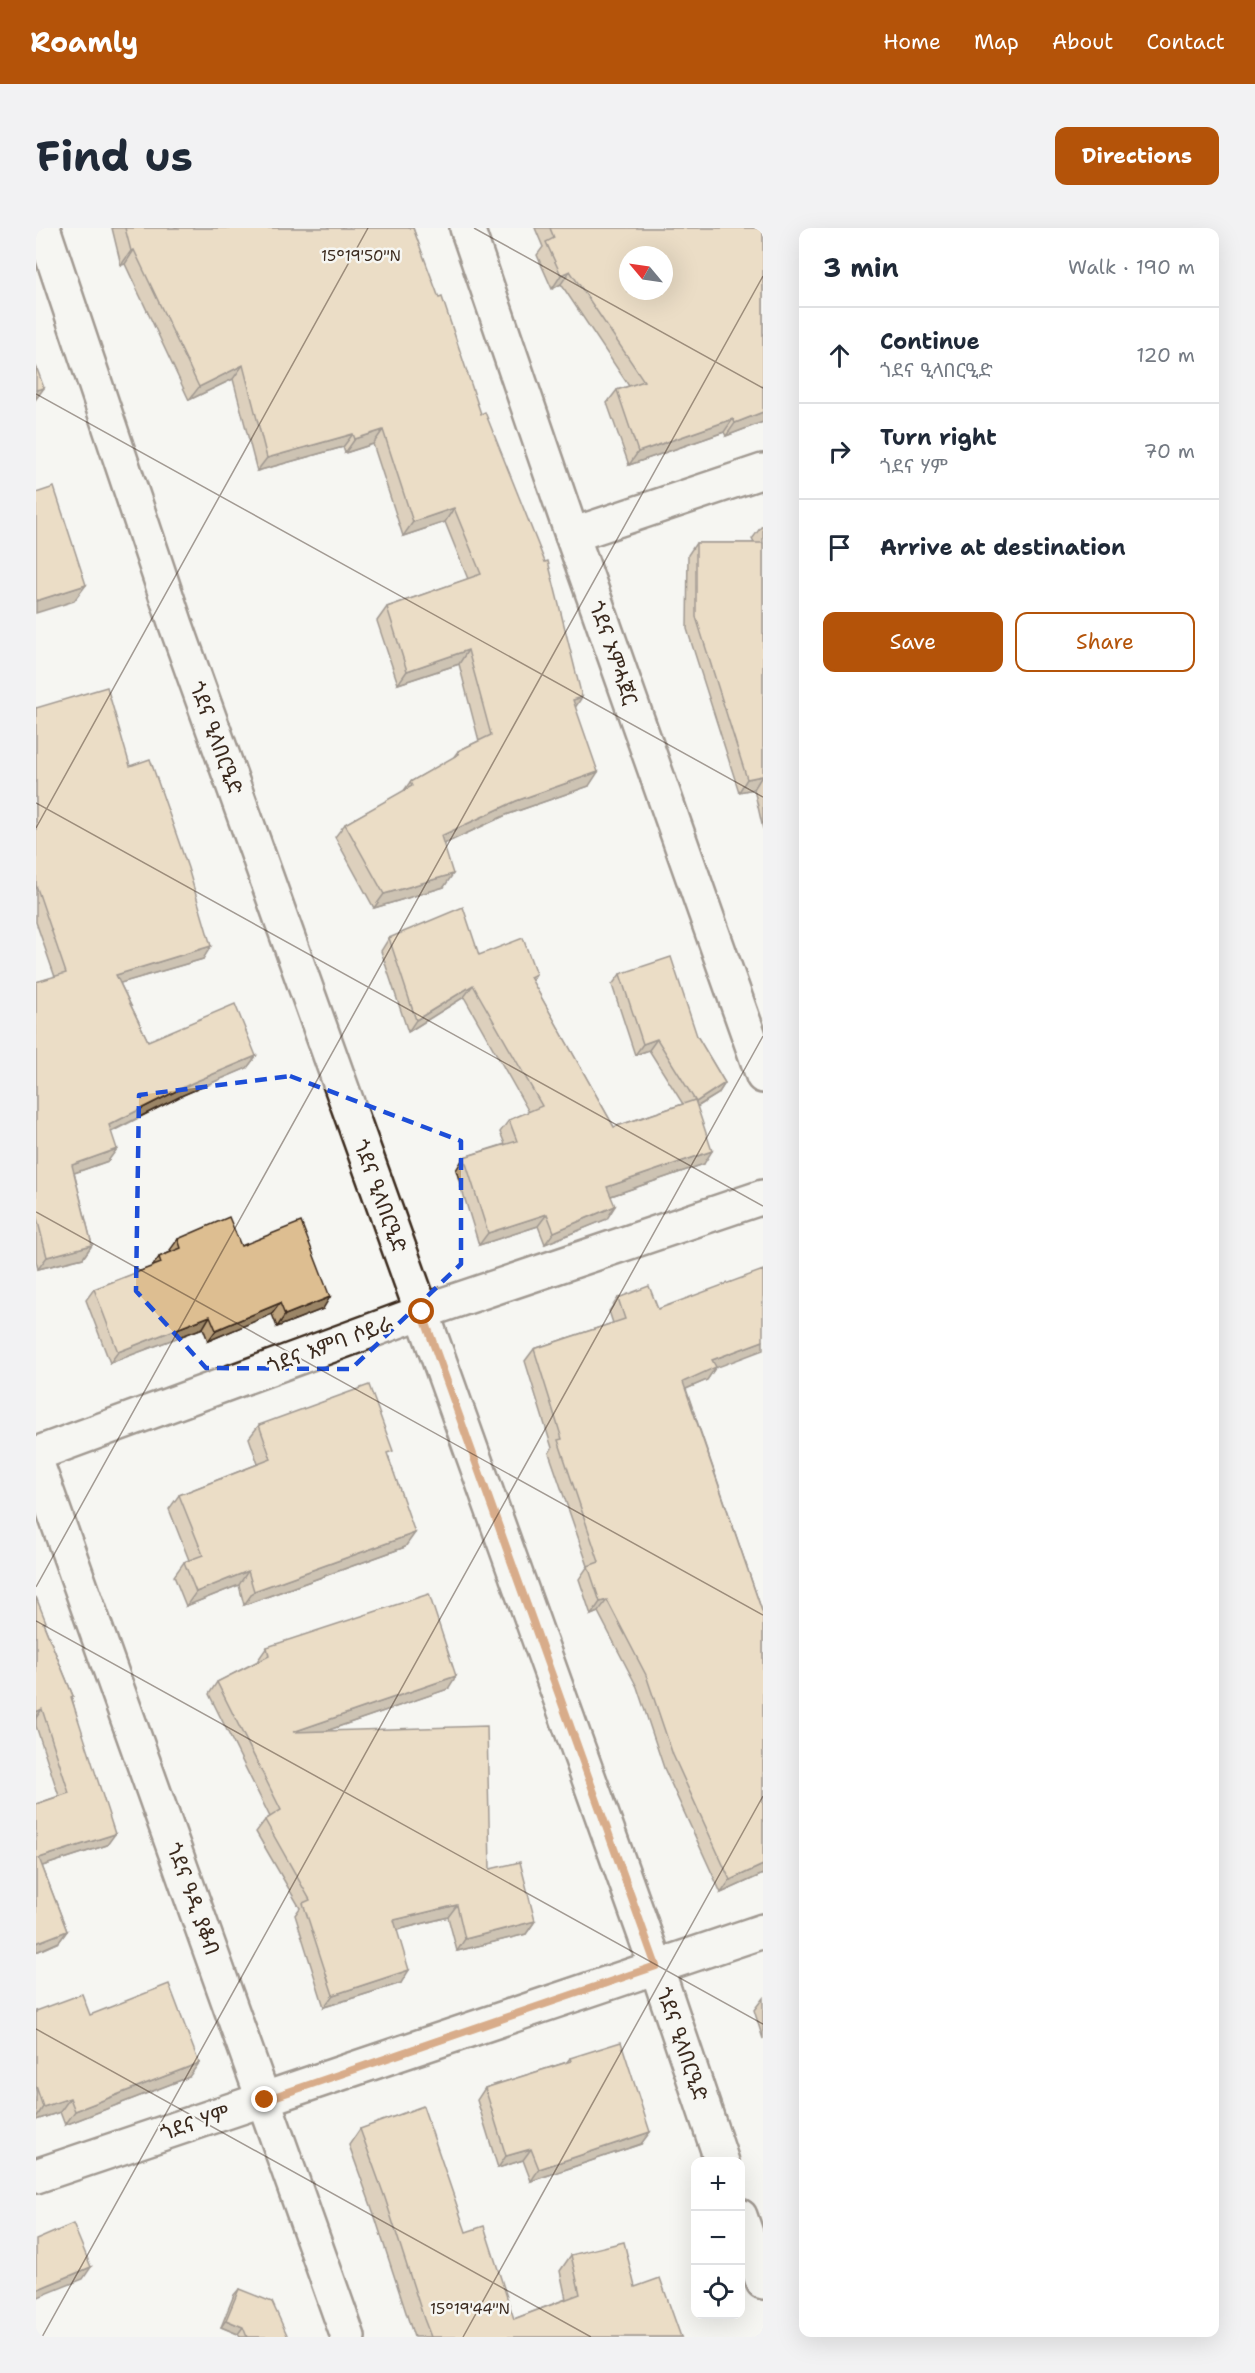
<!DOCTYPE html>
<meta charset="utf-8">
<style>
body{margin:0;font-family:"Shantell Sans","Noto Sans Ethiopic",sans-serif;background:#f2f2f3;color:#1f2937}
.controls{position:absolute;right:18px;bottom:18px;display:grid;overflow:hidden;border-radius:12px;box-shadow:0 6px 24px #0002}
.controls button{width:54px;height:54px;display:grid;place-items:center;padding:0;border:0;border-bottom:2px solid #e0e1e3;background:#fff;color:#1f2937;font:30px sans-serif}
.compass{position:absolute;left:583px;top:18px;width:54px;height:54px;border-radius:50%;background:#fff;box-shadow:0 6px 24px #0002;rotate:299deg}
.stop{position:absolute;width:18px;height:18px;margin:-14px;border:4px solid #b45309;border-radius:50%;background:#fff}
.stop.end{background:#b45309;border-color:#fff;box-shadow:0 2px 6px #0008}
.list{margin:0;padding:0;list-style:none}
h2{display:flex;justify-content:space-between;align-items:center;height:78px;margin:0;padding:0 24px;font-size:26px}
h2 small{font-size:20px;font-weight:400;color:#747a83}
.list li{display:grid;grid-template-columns:39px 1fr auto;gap:18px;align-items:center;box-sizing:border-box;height:96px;padding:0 24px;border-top:2px solid #e0e1e3}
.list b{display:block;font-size:22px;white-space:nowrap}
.list p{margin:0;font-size:20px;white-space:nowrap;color:#747a83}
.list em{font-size:20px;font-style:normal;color:#747a83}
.actions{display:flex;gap:12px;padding:18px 24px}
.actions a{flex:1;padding:14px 0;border:2px solid #b45309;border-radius:12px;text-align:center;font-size:21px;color:#b45309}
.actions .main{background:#b45309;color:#fff}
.icon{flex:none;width:33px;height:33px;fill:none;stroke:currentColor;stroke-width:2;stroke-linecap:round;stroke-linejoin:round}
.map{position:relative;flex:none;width:727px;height:2109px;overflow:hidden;border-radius:12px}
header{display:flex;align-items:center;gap:36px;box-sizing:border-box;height:84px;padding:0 30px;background:#b45309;color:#fff}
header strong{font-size:28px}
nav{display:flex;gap:33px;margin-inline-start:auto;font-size:21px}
.intro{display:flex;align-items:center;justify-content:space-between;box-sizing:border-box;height:144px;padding:0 36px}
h1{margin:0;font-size:42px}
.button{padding:15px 27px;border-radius:12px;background:#b45309;color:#fff;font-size:21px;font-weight:700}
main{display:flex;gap:36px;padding:0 36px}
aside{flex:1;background:#fff;border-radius:12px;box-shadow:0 6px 24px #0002}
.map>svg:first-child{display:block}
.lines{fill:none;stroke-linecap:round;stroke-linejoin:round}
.minor-casing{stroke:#3b2a1e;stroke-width:38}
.tertiary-casing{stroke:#3b2a1e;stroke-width:38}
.minor{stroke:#f6f6f2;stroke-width:33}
.tertiary{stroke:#f6f6f2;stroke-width:33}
.wall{fill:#bea37d;stroke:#3b2a1e;stroke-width:1.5}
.shaded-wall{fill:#9b8566;stroke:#3b2a1e;stroke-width:1.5}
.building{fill:#ddbe91;stroke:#3b2a1e;stroke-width:1.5;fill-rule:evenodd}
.route{stroke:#b45309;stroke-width:8}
.marked{fill:none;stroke:#1d4ed8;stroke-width:4.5;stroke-dasharray:12 8;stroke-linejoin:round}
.ticks{fill:none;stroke:#3b2a1e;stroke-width:1.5;stroke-opacity:0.45}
.labels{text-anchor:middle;stroke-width:5;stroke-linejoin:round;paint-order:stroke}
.street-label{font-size:21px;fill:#3b2a1e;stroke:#f6f6f2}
.ticks-label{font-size:15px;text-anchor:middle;fill:#3b2a1e;stroke:#f6f6f2;stroke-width:5;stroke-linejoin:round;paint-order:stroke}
</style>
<header>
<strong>Roamly</strong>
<nav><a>Home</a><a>Map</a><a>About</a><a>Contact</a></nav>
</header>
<div class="intro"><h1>Find us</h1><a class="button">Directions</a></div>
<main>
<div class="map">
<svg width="727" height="2109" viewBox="0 0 727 2109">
<rect width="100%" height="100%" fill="#f6f6f2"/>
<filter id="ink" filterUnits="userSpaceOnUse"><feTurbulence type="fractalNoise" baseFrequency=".0167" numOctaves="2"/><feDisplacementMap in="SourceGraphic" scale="12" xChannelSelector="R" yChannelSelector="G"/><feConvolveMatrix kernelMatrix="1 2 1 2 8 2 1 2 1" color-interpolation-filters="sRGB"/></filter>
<g filter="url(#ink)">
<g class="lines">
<g class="minor-casing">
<g id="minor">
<path d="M7 0 140 397 620 1738 686 1934"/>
<path d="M431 0 536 307 727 848"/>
<path d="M536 307 727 243"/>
<path d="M0 1226 386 1084 727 969"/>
<path d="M0 1233 312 2109"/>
<path d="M704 1988 727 2054"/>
</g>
</g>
<g class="tertiary-casing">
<path id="tertiary" d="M0 1948 727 1703"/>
</g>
<use href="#minor" class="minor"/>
<use href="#tertiary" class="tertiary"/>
</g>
<g class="wall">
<path d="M76 0H377L539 479 553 558 470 587 407 616 408 659 338 680 299 609 309 596 367 564 374 554 417 530 422 523 443 513 423 436 362 456 341 393 351 379 432 351 409 294 367 308 337 216 309 225 307 219 221 243 197 151 153 172 89 36 85 37Z"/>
<path d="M499 0H727V194L690 208 688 204 593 237 571 175 581 162 593 158 525 56 516 61 501 27 507 19Z"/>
<path d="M727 298V601L718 561 703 564 651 401 652 327 660 315H718L716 311 725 299Z"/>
<path d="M0 480 94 538 167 731 84 755 112 813 220 828 211 840 147 867 75 904 72 933 38 945 56 1017 47 1030 2 1041 0 1033V754L19 749 0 694Z"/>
<path d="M353 710 443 727 500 746 496 753 578 899 647 876 613 822 599 827 576 757 584 746 661 808 689 855 682 866 661 879 668 936 575 968 571 991 509 1016 502 998 443 1017 420 942 428 929 469 916 464 904 473 892 493 884 428 769 372 804 345 723Z"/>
<path d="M142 1011 205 1018 287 1081 241 1099 236 1086 172 1113 167 1100 74 1135 50 1072 58 1061 116 1039 123 1029 135 1024 134 1022Z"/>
<path d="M582 1070 622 1081 679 1140 671 1152 650 1161 727 1386V1646L685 1665 628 1540 601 1459 562 1384 555 1387 543 1351 552 1338 513 1225 516 1220 489 1133 498 1121 577 1095 573 1083Z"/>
<path d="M223 1197 353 1229 369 1319 208 1377 203 1357 150 1378 138 1348 148 1334 153 1332 133 1281 143 1267 222 1236 213 1210Z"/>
<path d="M0 1369 8 1397 37 1468 36 1470 71 1617 6 1638 31 1703 23 1714 0 1724V1576L23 1568 0 1498Z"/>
<path d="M231 1419 412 1461 287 1504 454 1641 499 1693 490 1706 421 1723 412 1689 361 1702 365 1755 288 1779 259 1687 264 1680 220 1604 229 1592 234 1589 173 1466 181 1454 222 1433V1432Z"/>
<path d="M727 1770V1811L718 1782Z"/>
<path d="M0 1783 54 1787 153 1849 29 1897 24 1884 0 1892Z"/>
<path d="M534 1830 605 1916 495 1953 487 1932 462 1940 441 1872 449 1860 531 1834Z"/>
<path d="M324 1901 430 2004 478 2091 530 2071 524 2043 535 2027 599 2059 645 2109H378L338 1986 313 1917Z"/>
<path d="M203 2061 252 2109H204L202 2106 185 2099 198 2067Z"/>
</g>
<g class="shaded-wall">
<path d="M98 22 89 36 85 37 95 23Z"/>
<path d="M534 43 525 56 516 61 525 47Z"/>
<path d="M207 137 197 151 153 172 163 159Z"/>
<path d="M8 160 0 171V162Z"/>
<path d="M727 184V194L690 208 699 195Z"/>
<path d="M697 191 688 204 593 237 602 224Z"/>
<path d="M347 202 337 216 309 225 319 211Z"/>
<path d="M317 206 307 219 221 243 231 230Z"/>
<path d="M418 280 409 294 367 308 377 294Z"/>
<path d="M50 357 38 373 0 385V373Z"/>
<path d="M432 422 423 436 362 456 371 443Z"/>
<path d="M546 469 537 483V472Z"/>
<path d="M562 544 553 558 470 587 395 622 405 608 480 573Z"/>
<path d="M726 548 718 561 703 564 711 551Z"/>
<path d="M417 646 408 659 338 680 348 666Z"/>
<path d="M175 718 167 731 71 759 80 747Z"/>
<path d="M437 757 428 769 372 804 380 792Z"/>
<path d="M621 811 613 822 599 827 607 816Z"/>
<path d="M220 828 211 840 147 867 64 909 73 897 156 855Z"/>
<path d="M689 855 682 866 652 884 660 874Z"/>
<path d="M81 921 72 933 27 949 36 937Z"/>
<path d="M676 923 668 936 563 972 571 959Z"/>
<path d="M579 978 571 991 509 1016 518 1004Z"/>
<path d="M511 986 502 998 443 1017 452 1005Z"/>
<path d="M56 1017 47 1030 2 1041 11 1029Z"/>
<path d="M294 1069 287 1081 241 1099 249 1087Z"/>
<path d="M244 1075 236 1086 172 1113 180 1102Z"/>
<path d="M174 1088 167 1100 74 1135 82 1124Z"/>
<path d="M727 1113V1122L679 1140 671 1152 638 1166 647 1154 676 1132Z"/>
<path d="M379 1305 369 1319 208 1377 218 1363Z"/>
<path d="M212 1343 203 1357 150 1378 160 1364Z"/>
<path d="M571 1372 562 1384 555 1387 564 1374Z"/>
<path d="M420 1448 412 1461 249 1517 257 1504Z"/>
<path d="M6 1481 0 1490V1484Z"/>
<path d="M79 1606 71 1617 0 1640 3 1630Z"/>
<path d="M727 1637V1646L685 1665 694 1652Z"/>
<path d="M421 1677 412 1689 349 1705 358 1692Z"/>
<path d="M499 1693 490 1706 421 1723 429 1711Z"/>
<path d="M31 1703 23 1714 0 1724V1715Z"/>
<path d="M373 1742 365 1755 288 1779 297 1767Z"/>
<path d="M163 1835 153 1849 29 1897 39 1883Z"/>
<path d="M34 1870 24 1884 0 1892V1890L7 1879Z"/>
<path d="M614 1904 605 1916 495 1953 503 1941Z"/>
<path d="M495 1921 487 1932 462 1940 470 1928Z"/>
<path d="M55 2039 47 2051 0 2070V2062Z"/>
<path d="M190 2092 207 2099 202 2106 185 2099Z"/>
</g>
<g class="building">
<path d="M89 0H377L403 70 406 69 445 186 449 184 509 334 512 333 546 469 537 472 562 544 480 573 405 608 417 646 348 666 309 596 376 558 374 554 423 526 422 523 455 507 432 422 371 443 351 379 445 346 418 280 377 294 347 202 319 211 317 206 231 230 207 137 163 159 98 22 95 23Z"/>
<path d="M514 0H727V184L699 195 697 191 602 224 581 162 608 153 534 43 525 47 510 14 518 10ZM592 27H628V63H592Z"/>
<path d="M0 138 8 160 0 162Z"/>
<path d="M18 259 50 357 0 373V265Z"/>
<path d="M660 315H727V552L726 548 711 551 660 389Z"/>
<path d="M71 459 94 538 114 531 152 640 175 718 80 747 112 813 199 776 220 828 156 855 73 897 81 921 36 937 56 1017 11 1029 0 986V754L30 745 0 657V480Z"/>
<path d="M427 679 443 727 487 710 500 746 494 749 578 899 659 872 676 923 571 959 579 978 518 1004 511 986 452 1005 428 929 481 913 473 892 506 878 437 757 380 792 353 710Z"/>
<path d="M635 729 661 808 689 855 660 874 621 811 607 816 584 746Z"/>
<path d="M193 989 205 1018 265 994 294 1069 249 1087 244 1075 180 1102 174 1088 82 1124 58 1061 125 1035 123 1029 145 1020 142 1011Z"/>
<path d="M727 1042V1113L676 1132 680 1139 647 1154 727 1386V1637L694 1652 637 1527 610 1447 571 1372 564 1374 552 1338 563 1334 522 1212 526 1211 498 1121 589 1091 582 1070 613 1058 622 1081Z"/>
<path d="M333 1157 357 1223 351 1225 379 1305 218 1363 212 1343 160 1364 148 1334 167 1327 143 1267 235 1231 223 1197Z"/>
<path d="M393 1366 420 1448 257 1504 451 1498 454 1641 484 1634 499 1693 429 1711 421 1677 358 1692 373 1742 297 1767 267 1675 274 1672 229 1592 245 1582 181 1454 233 1428 231 1419Z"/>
<path d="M0 1369 10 1394 7 1395 37 1468 35 1469 79 1606 3 1630 31 1703 0 1715V1576L33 1565 6 1481 0 1484Z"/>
<path d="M133 1756 163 1835 39 1883 34 1870 7 1879 0 1858V1783L46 1766 54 1787Z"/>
<path d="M585 1814 614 1904 503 1941 495 1921 470 1928 449 1860 535 1833 534 1830Z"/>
<path d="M387 1878 430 2004 448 1998 478 2091 544 2066 535 2027 588 2014 599 2059 624 2050 645 2109H395L388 2091 349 1970 324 1901Z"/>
<path d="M37 1996 55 2039 0 2062V2012Z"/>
<path d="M203 2061 236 2074 252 2109H211L207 2099 190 2092Z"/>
</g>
</g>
<g class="lines" filter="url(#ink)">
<path class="route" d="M229 1872 620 1738 386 1084"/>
</g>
<path d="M0 0H727V2109H0ZM254 848 425 913V1036L315 1141 170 1140 100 1063 103 867Z" fill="#f6f6f2" fill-opacity=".55" fill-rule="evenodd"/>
<path class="marked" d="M254 848 425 913V1036L315 1141 170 1140 100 1063 103 867Z"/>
<path class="ticks" d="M438 0 727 160M0 166 727 569M0 575 727 978M0 600 332 0M0 984 727 1387M0 1359 727 48M0 1393 727 1796M0 1801 555 2109M6 2109 727 808M427 2109 727 1568"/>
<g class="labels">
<g class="street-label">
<text transform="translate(577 425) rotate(71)" y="7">ጎደና ኦምሓጀር</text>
<text transform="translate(180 510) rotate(70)" y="7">ጎደና ዒላበርዒድ</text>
<text transform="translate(344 968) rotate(70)" y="7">ጎደና ዒላበርዒድ</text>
<text transform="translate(294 1117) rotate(-20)" y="7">ጎደና እምባ ሶይራ</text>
<text transform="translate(157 1671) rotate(70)" y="7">ጎደና ዓዲ ያቆብ</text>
<text transform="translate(646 1816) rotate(71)" y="7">ጎደና ዒላበርዒድ</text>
<text transform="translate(159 1895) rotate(-18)" y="7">ጎደና ሃም</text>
</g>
</g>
<g class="ticks-label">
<text x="325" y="33">15°19'50"N</text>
<text x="434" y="2086">15°19'44"N</text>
</g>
</svg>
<div class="controls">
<button>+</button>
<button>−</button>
<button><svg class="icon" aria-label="locate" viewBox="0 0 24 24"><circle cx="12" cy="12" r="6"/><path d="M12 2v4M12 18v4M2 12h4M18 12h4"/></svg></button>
</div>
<svg class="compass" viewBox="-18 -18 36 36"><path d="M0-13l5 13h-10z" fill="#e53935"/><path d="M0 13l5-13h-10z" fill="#747a83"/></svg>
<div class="stop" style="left:386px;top:1084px"></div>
<div class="stop end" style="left:229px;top:1872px"></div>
</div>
<aside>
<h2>3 min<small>Walk · 190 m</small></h2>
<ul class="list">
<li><svg class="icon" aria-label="ahead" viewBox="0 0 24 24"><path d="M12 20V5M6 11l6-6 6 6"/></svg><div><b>Continue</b><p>ጎደና ዒላበርዒድ</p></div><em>120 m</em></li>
<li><svg class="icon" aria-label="right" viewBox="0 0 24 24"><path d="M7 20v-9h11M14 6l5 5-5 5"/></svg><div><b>Turn right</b><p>ጎደና ሃም</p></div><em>70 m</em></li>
<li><svg class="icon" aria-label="arrive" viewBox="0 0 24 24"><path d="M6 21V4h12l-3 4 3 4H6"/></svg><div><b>Arrive at destination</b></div></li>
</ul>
<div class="actions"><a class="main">Save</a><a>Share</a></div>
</aside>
</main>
